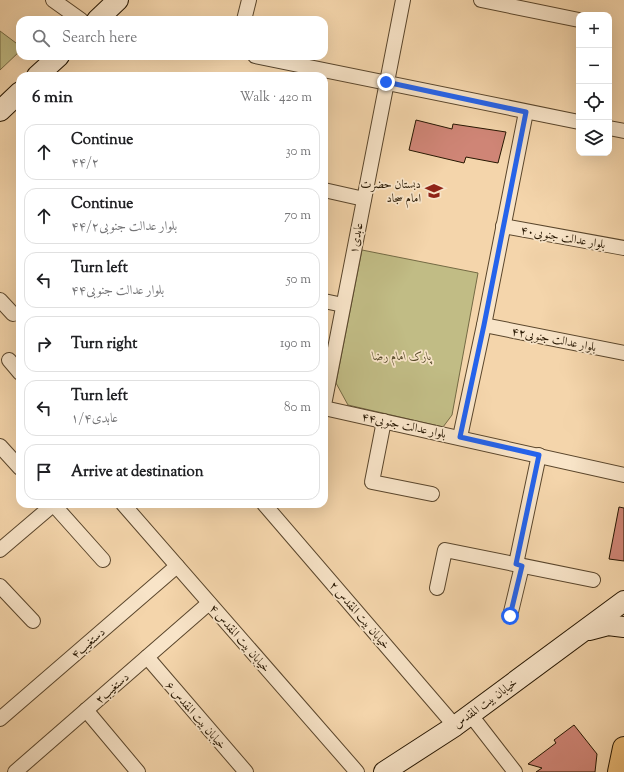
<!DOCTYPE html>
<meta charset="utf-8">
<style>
body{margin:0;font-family:"Sorts Mill Goudy",Amiri,serif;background:#f2f2f2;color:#202124}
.controls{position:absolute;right:12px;top:12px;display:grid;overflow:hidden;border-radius:8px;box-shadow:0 4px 16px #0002}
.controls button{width:36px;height:36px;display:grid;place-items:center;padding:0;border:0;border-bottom:1px solid #e0e0e0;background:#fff;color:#202124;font:20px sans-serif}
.stop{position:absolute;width:12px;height:12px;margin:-9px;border:3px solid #2563eb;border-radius:50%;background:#fff}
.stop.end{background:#2563eb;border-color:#fff;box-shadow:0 1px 4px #0008}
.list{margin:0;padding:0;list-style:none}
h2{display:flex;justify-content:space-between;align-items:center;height:52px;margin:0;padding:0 16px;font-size:17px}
h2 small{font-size:13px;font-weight:400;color:#757577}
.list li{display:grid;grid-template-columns:26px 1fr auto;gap:12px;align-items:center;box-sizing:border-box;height:56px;margin:0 8px 8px;padding:0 8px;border:1px solid #e0e0e0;border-radius:12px}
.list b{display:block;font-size:15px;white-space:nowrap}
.list p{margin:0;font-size:13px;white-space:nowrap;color:#757577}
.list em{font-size:13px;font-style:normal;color:#757577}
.icon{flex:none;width:22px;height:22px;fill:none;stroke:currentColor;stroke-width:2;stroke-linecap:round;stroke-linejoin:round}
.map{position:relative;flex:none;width:624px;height:772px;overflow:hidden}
.search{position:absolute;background:#fff;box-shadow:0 4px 16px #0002;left:16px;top:16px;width:312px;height:44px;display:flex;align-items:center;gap:10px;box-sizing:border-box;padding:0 14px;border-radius:12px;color:#757577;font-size:15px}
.panel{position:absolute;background:#fff;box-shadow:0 4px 16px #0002;left:16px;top:72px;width:312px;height:436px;border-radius:12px}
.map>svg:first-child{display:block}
.green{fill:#c1bc85;stroke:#746a44}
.building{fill:#cf8576;stroke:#271702}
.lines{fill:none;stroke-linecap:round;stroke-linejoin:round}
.street-casing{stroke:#5a462c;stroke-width:16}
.secondary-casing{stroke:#271702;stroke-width:22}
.primary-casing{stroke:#271702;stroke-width:24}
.street{stroke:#f8e4c8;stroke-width:14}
.secondary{stroke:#f8e4c8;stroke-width:20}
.primary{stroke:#eaba76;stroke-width:22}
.route{stroke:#2563eb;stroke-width:5}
.labels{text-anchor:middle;stroke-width:3.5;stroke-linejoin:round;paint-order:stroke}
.poi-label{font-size:12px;fill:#271702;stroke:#f8e4c8;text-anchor:end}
.street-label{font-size:12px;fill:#271702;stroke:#f8e4c8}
.park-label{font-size:12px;font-style:italic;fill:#554929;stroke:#f8e4c8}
</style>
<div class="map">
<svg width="624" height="772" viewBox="0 0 624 772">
<rect width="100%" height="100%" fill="#f4d5ab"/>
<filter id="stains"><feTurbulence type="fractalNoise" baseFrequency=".005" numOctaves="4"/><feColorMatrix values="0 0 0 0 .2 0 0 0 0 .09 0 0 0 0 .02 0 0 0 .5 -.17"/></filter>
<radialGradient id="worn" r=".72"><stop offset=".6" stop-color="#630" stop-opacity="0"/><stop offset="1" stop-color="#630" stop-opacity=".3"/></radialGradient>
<g class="green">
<path d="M0 31 20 46V51L0 70Z"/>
<path d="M362 250 478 273 452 415 443 427 348 405 336 383Z"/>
</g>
<g class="building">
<path d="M416 120 452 129 453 124 506 132 498 163 466 157 464 163 409 150Z"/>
<path d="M619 507 624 508V561L609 559Z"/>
<path d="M574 725 597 754 595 772H536L542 768 528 764 556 743 554 740Z"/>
</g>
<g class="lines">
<g class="street-casing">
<g id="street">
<path d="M53 0 81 20"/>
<path d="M481 0 579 20"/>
<path d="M244 20 249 0"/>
<path d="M255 56 579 122"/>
<path d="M609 128 624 131"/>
<path d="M324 190 364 199"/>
<path d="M503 226 624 248"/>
<path d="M0 300 13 314"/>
<path d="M324 301 343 305"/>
<path d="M484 325 624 353"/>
<path d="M9 360 20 373"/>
<path d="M324 405 403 0"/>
<path d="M324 408 624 475"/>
<path d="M384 421 372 482 432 494"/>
<path d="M460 437 484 325 526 112"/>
<path d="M0 446 20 468"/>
<path d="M53 504 103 560"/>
<path d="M123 504 357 772"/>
<path d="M264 504 455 726"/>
<path d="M0 550 54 504"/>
<path d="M516 564 539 455"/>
<path d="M0 586 33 621"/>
<path d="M437 588 445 550 593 580"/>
<path d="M510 616 522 566"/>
<path d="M147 657 246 772"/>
<path d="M86 710 138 772"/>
<path d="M470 714 515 772"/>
<path d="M0 719 177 566"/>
<path d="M15 772 209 603"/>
</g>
</g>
<g class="secondary-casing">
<g id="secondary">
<path d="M97 20 118 0"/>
<path d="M37 76 59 56"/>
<path d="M0 111 20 92"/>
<path d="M589 630 608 625 624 627"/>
<path d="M384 772 455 726 624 601"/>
</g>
</g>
<g class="primary-casing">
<path id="primary" d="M619 772 624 748"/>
</g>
<use href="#street" class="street"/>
<use href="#secondary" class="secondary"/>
<use href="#primary" class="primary"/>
</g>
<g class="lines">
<path class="route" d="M386 82 526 112 484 325 460 437 539 455 516 564 522 566 510 616"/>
</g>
<defs>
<g id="school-bare" transform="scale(1.38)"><path d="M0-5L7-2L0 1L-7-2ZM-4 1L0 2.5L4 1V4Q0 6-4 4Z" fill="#8f2418" stroke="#f8e4c8" stroke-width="2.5" paint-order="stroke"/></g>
</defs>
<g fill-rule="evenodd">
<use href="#school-bare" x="434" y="191"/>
</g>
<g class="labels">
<g class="poi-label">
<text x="421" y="188">دبستان حضرت<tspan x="421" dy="14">امام سجاد</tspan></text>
</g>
<g class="street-label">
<text transform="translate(563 237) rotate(10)" y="4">بلوار عدالت جنوبی۴۰</text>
<text transform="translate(356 238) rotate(-79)" y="4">۱عابدی</text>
<text transform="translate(554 339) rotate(11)" y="4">بلوار عدالت جنوبی۴۲</text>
<text transform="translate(404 425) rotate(12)" y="4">بلوار عدالت جنوبی۴۴</text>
<text transform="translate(360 615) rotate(49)" y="4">خیابان بیت المقدس ۲</text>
<text transform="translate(240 638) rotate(49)" y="4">خیابان بیت المقدس ۴</text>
<text transform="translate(88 643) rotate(-41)" y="4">دستغیب۴</text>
<text transform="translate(112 688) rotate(-41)" y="4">۲دستغیب</text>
<text transform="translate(485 703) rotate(-36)" y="4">خیابان بیت المقدس</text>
<text transform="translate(196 715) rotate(49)" y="4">خیابان بیت المقدس ۶</text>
</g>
<g class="park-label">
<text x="402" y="360">پارک امام رضا</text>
</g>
</g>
<rect width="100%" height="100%" filter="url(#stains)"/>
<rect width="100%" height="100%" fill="url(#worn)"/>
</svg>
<div class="controls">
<button>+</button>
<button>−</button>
<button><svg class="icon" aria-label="locate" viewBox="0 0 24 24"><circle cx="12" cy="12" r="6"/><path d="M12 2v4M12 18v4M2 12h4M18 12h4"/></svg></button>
<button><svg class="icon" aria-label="layers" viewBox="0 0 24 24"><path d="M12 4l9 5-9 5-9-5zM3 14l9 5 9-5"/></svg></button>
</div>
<div class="stop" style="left:510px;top:616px"></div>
<div class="stop end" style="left:386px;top:82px"></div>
<div class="search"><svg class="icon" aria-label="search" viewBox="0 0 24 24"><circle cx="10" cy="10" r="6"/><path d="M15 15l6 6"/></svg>Search here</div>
<section class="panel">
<h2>6 min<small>Walk · 420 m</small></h2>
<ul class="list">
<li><svg class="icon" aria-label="ahead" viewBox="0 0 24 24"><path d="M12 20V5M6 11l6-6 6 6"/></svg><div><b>Continue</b><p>۴۴/۲</p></div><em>30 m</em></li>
<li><svg class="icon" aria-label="ahead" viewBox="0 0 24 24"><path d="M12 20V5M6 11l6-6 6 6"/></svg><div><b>Continue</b><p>بلوار عدالت جنوبی۴۴/۲</p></div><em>70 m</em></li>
<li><svg class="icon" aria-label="left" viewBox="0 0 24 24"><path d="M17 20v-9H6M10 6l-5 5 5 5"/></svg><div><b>Turn left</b><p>بلوار عدالت جنوبی۴۴</p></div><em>50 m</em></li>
<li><svg class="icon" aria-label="right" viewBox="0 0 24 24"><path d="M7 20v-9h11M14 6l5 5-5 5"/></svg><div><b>Turn right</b></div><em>190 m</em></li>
<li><svg class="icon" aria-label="left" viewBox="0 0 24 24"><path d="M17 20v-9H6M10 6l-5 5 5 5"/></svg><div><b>Turn left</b><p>عابدی۱/۴</p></div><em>80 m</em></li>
<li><svg class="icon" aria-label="arrive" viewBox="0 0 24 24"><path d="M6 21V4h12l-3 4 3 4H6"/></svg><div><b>Arrive at destination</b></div></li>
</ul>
</section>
</div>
